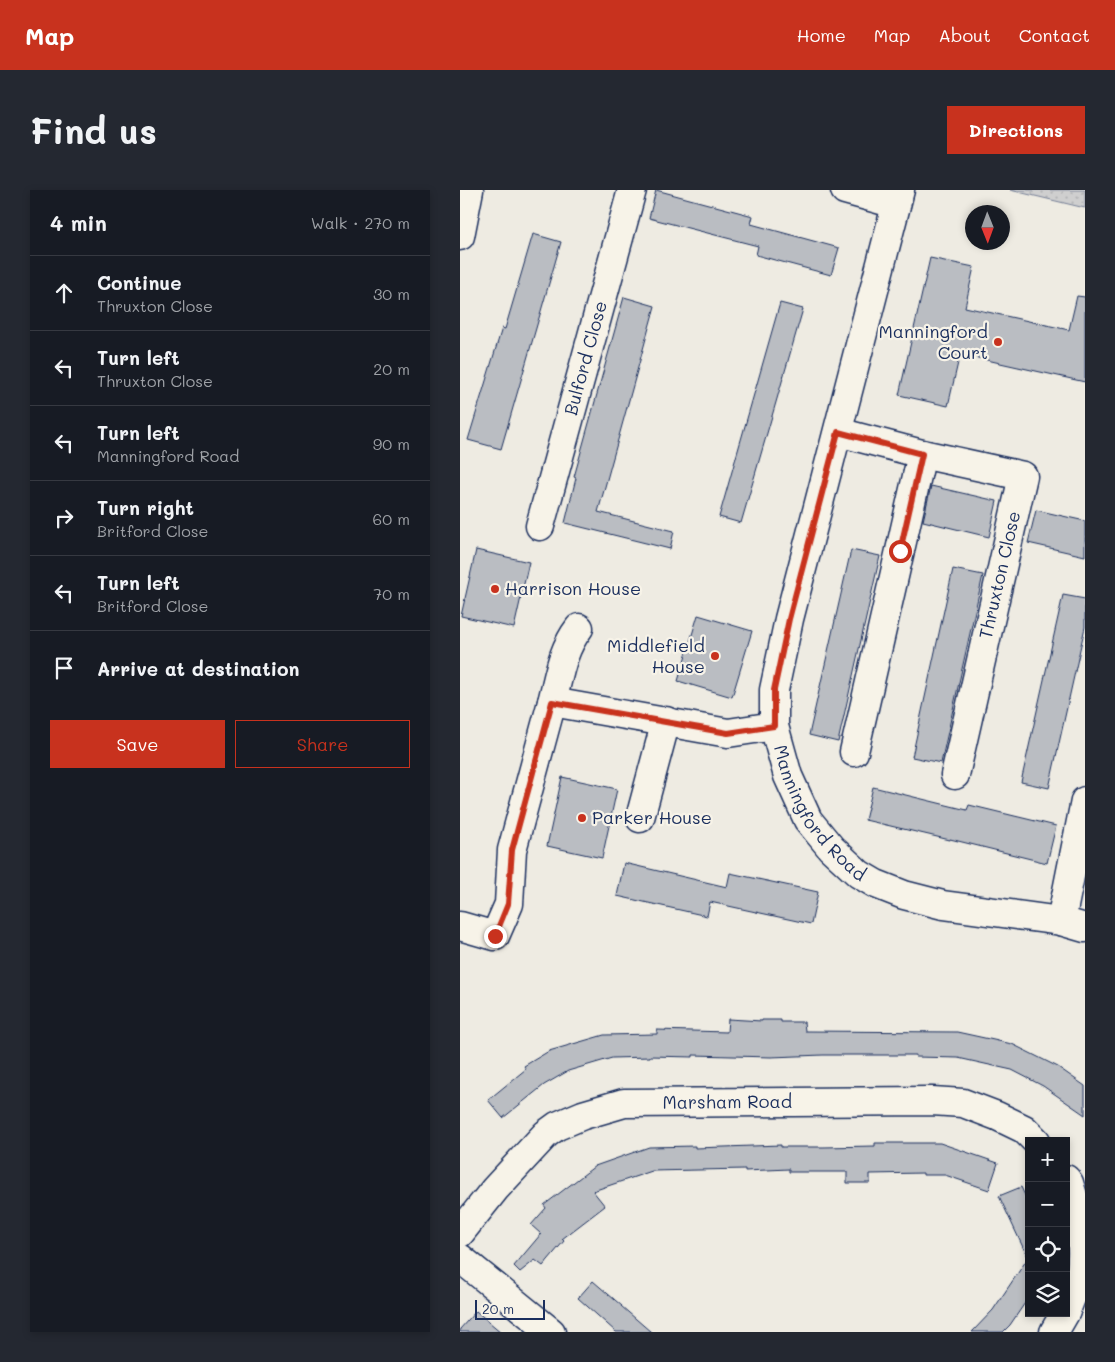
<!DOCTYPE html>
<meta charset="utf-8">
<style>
body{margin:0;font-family:Mali,sans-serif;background:#242831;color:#f1f3f6}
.controls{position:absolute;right:15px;bottom:15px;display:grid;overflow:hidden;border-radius:0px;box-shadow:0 2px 8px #0003}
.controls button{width:45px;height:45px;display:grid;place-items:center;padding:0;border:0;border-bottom:1px solid #363941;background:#171b24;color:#f1f3f6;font:25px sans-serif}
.compass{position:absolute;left:505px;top:15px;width:45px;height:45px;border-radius:50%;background:#171b24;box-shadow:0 2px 8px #0003;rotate:179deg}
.scale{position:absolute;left:15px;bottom:12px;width:70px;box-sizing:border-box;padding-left:5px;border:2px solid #1b2f5e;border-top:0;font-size:14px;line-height:18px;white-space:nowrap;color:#1b2f5e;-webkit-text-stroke:4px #f7f3e8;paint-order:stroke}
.stop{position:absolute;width:15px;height:15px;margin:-11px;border:4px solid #c8321e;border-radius:50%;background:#fff}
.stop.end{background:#c8321e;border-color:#fff;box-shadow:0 1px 5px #0008}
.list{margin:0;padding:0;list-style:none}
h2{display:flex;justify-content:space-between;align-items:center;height:65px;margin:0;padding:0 20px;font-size:21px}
h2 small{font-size:16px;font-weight:400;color:#9ea1a6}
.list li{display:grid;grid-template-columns:32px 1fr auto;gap:15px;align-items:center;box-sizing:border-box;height:75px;padding:0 20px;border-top:1px solid #363941}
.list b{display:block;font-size:19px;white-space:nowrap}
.list p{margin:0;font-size:16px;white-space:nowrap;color:#9ea1a6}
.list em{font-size:16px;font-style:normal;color:#9ea1a6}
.actions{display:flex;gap:10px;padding:15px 20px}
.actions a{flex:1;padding:11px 0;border:1px solid #c8321e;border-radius:0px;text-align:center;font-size:18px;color:#c8321e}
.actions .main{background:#c8321e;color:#fff}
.icon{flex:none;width:28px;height:28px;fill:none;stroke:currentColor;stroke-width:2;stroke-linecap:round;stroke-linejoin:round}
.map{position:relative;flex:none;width:625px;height:1142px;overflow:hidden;border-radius:0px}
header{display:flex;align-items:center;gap:30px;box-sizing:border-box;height:70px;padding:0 25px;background:#c8321e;color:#fff}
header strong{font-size:24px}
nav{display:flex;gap:28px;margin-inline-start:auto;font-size:18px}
.intro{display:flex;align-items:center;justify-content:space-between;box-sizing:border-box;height:120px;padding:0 30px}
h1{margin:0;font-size:35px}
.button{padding:12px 22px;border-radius:0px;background:#c8321e;color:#fff;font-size:18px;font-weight:700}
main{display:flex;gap:30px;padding:0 30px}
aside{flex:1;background:#171b24;border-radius:0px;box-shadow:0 2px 8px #0003}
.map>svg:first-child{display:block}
.grass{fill:url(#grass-dots);stroke:#757f96}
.building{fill:#babdc2;stroke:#1b2f5e}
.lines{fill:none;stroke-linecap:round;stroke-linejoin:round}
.minor-casing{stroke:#1b2f5e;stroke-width:31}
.highway-casing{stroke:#1b2f5e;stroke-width:31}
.minor{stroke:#f7f3e8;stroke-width:28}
.highway{stroke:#f7f3e8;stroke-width:28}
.route{stroke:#c8321e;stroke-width:6}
.poi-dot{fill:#c8321e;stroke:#f7f3e8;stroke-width:2}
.labels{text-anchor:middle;stroke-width:4.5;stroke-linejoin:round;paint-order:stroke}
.poi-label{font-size:18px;fill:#1b2f5e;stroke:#f7f3e8;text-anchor:end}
.street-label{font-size:18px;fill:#1b2f5e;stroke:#f7f3e8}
</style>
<header>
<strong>Map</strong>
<nav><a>Home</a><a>Map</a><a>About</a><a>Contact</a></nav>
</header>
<div class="intro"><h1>Find us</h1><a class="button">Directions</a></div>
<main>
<aside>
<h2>4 min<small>Walk · 270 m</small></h2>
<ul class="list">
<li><svg class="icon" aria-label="ahead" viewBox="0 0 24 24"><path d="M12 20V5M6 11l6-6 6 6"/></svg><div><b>Continue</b><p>Thruxton Close</p></div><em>30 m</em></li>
<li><svg class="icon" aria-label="left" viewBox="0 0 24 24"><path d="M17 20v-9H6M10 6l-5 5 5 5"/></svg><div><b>Turn left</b><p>Thruxton Close</p></div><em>20 m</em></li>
<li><svg class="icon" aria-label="left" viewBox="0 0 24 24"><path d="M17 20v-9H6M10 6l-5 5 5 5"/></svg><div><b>Turn left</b><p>Manningford Road</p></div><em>90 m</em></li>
<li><svg class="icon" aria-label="right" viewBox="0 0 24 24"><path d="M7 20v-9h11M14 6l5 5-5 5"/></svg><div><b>Turn right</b><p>Britford Close</p></div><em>60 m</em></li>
<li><svg class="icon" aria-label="left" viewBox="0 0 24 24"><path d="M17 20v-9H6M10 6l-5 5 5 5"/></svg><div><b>Turn left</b><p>Britford Close</p></div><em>70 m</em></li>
<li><svg class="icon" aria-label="arrive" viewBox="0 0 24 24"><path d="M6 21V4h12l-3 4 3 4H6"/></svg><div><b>Arrive at destination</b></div></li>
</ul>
<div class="actions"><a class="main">Save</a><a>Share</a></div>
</aside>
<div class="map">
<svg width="625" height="1142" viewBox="0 0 625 1142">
<defs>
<pattern id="grass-dots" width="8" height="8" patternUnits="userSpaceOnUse" patternTransform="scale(1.25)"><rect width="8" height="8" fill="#cfcfcf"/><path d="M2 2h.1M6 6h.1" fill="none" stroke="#b1b2b4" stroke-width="1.8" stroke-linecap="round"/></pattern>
</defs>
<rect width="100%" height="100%" fill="#eeebe2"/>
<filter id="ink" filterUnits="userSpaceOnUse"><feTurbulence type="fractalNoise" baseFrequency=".02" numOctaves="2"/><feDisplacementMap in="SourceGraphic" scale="10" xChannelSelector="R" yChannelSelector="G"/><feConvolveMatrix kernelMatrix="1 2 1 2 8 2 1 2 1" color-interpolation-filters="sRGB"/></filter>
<g filter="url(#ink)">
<path class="grass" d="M550 0H625V18Z"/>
<g class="building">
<path d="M196 0 293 26 291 34 379 58 371 85 296 65 298 56 189 28Z"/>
<path d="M73 44 101 52 41 259 8 250 42 138 45 139Z"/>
<path d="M470 68 514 77 505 117 609 140 617 106 625 107V192L500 164 488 216 439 205Z"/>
<path d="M164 107 195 116 138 322 214 341 210 359 105 333 116 288 114 287Z"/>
<path d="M320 113 343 119 281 333 259 327Z"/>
<path d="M471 296 537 311 529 347 463 331Z"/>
<path d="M576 320 625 331V366L568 353Z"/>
<path d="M16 360 69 372 54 438 1 426Z"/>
<path d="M391 360 420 366 378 552 349 545Z"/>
<path d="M493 379 523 385 481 573 452 567Z"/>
<path d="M603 405 625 409V437L589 598 561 592Z"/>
<path d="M238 425 292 441 272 507 218 491Z"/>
<path d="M102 587 157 599 142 668 87 656Z"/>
<path d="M413 597 507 620 509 615 596 636 587 673 490 649V650L405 630Z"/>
<path d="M164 673 267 697 270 683 358 702 351 734 250 712 247 726 157 706Z"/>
<path d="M268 829 302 831V830H321V832H344L345 841 497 842 552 854 598 877 625 896V925L583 896 552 880 498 868 456 867V865H363L311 867 233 865V867L190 866V867L152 868 108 881 84 895 43 928 28 910 66 879 64 876 89 861 144 845 197 844V840L267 842Z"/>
<path d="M415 953H480L538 973 529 1000 485 985H463V983L410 984V993H387V982H329V979L285 981V979L192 981 133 1001 145 1016 102 1049 104 1051 83 1076 75 1070 60 1082 54 1076 81 1044 71 1035 86 1018 84 1015 135 976 189 957 235 956V958L321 955V957H363L415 956Z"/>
<path d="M561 997 569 1014V1107L550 1135 543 1142H512L533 1120 568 1068 539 1006Z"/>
<path d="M133 1091 162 1116H161L191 1142H156L118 1108Z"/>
<path d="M16 1121 41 1142H0V1139Z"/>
</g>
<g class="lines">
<g class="minor-casing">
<g id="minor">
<path d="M385 0 436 14"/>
<path id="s1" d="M440 0 329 429 314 500V536L328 586 348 630 371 658 399 684 416 694 444 705 483 715 601 731 625 738"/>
<path d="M378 242 462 264 563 286 495 585"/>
<path id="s2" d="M80 336 172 0"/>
<path d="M92 512C99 485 102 460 119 438"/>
<path d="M394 562 462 264"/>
<path d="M180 628 206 531"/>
<path d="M601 731 625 611"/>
<path d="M0 736 35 746 49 714 52 660 92 512 268 543 314 536"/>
<path d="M606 989 609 993C618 1020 625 1051 621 1080 617 1094 611 1107 606 1121"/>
<path id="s3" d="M0 1043 35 999 86 944 97 936 123 925 164 913 472 911 503 913 537 926 564 939 576 951"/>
<path d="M0 1068 91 1142"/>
<path d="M594 1142 605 1123"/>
</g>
</g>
<g class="highway-casing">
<path id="highway" d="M0 46 9 0"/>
</g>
<use href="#minor" class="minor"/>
<use href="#highway" class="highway"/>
</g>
</g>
<g class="lines" filter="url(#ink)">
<path class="route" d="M35 746 48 714 52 660 92 512 268 543 314 536V500L329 429 378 242 462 264 440 361"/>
</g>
<g class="poi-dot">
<circle cx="538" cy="152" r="5"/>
<circle cx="35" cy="399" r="5"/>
<circle cx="255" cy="466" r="5"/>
<circle cx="122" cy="628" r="5"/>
</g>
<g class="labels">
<g class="poi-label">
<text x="528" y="148">Manningford<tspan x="528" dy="21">Court</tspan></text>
<text x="45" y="405" text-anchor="start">Harrison House</text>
<text x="245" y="462">Middlefield<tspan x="245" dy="21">House</tspan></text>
<text x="132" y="634" text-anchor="start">Parker House</text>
</g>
<g class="street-label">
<text dy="6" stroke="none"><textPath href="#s2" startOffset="174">Bulford Close</textPath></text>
<text transform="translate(540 385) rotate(-77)" y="6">Thruxton Close</text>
<text dy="6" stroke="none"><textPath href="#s1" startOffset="652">Manningford Road</textPath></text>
<text dy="6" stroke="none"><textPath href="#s3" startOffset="319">Marsham Road</textPath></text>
</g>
</g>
</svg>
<div class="controls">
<button>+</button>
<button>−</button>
<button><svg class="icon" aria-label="locate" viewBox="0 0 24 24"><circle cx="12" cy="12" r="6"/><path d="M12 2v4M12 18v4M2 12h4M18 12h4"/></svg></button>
<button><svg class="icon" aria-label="layers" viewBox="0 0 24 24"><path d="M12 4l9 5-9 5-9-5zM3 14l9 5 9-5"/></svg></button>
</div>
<svg class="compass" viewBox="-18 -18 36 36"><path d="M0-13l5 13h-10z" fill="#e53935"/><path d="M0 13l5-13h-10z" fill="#9ea1a6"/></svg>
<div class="scale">20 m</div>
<div class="stop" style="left:440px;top:361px"></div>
<div class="stop end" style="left:35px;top:746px"></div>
</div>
</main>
